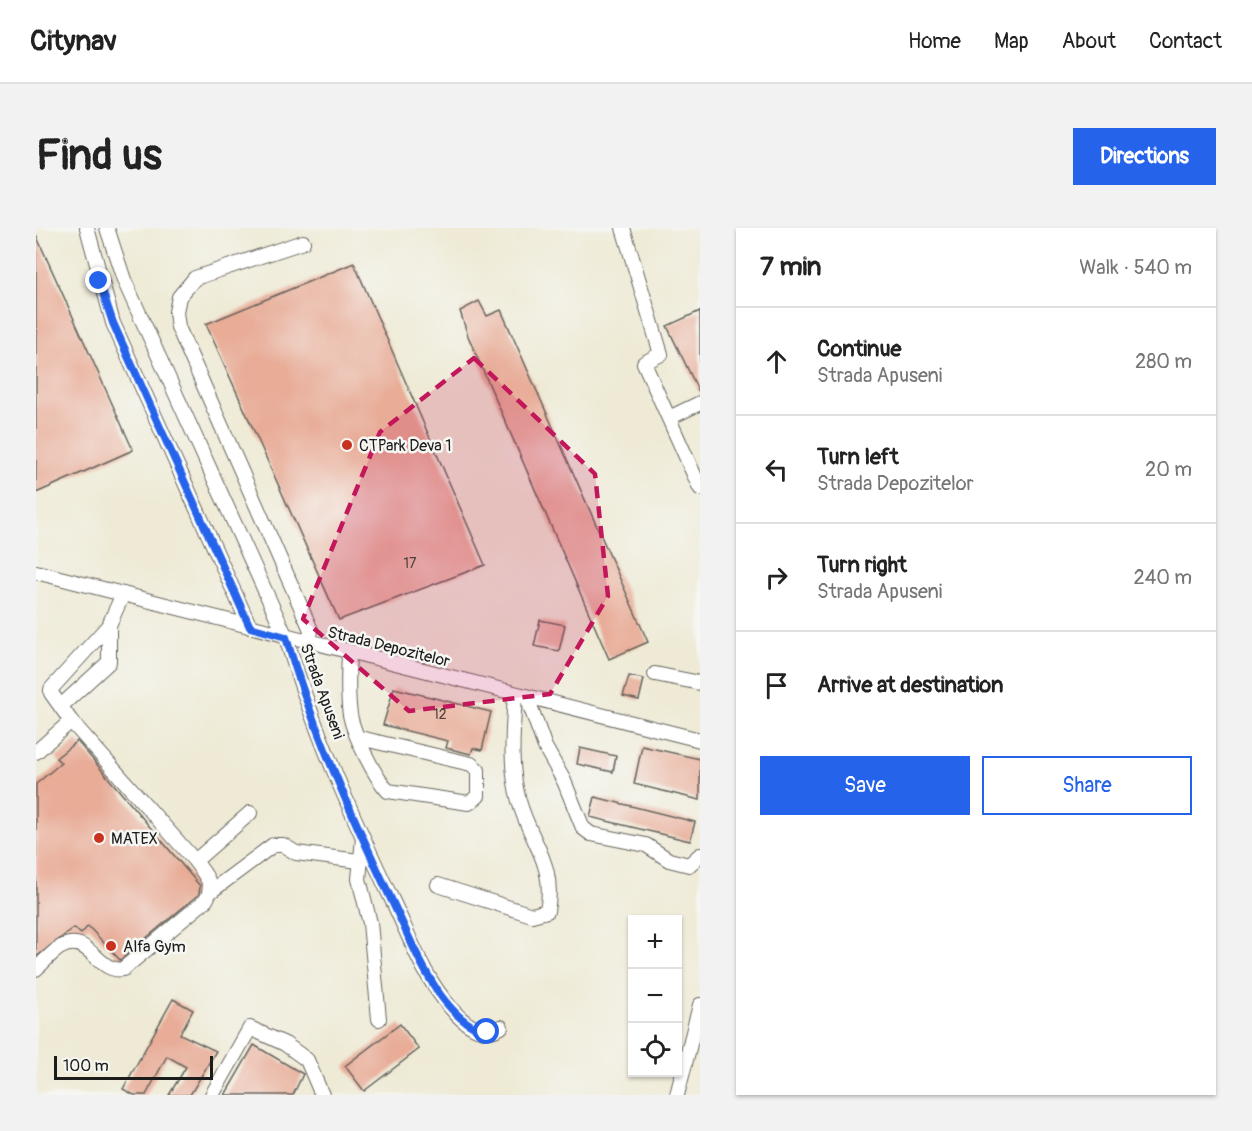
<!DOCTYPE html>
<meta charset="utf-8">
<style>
body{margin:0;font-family:Pangolin,sans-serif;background:#f2f2f2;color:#222}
.controls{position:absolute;right:18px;bottom:18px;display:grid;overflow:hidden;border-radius:0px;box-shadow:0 2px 4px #0004}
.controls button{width:54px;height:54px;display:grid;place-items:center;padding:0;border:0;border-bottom:2px solid #e0e0e0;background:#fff;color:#222;font:30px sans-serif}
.scale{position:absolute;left:18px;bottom:15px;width:159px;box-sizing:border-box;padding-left:6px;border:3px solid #1c1c1c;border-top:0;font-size:16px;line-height:21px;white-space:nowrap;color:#1c1c1c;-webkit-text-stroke:4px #f6f6f2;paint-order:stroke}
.stop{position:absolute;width:18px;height:18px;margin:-14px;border:4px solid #2563eb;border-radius:50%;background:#fff}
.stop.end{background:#2563eb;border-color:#fff;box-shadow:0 2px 6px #0008}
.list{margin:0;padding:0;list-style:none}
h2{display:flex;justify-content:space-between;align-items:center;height:78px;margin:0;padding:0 24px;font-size:26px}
h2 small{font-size:20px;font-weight:400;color:#767676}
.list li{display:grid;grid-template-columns:39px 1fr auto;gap:18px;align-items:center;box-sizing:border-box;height:108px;padding:0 24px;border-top:2px solid #e0e0e0}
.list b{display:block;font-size:22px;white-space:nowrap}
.list p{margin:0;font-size:20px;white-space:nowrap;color:#767676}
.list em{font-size:20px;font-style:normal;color:#767676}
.actions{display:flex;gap:12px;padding:18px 24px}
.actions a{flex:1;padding:14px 0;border:2px solid #2563eb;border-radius:0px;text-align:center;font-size:21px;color:#2563eb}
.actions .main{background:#2563eb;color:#fff}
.icon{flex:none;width:33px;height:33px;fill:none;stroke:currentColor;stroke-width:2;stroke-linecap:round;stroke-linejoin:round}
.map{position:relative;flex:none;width:664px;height:867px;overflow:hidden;border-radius:0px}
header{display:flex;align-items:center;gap:36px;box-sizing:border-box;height:84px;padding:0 30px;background:#fff;border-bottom:2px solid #e0e0e0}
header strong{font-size:28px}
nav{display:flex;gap:33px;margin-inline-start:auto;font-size:21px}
.intro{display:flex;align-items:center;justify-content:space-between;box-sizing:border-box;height:144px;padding:0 36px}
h1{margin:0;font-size:42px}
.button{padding:15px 27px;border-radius:0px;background:#2563eb;color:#fff;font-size:21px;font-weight:700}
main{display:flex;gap:36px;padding:0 36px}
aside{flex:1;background:#fff;border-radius:0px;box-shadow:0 2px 4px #0004}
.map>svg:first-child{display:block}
.building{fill:#e8ac97}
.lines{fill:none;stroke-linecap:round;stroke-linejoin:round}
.minor-casing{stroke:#66645d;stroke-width:16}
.minor{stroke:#fff;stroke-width:14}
.route{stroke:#2563eb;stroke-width:8}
.marked{fill:#c2185b;fill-opacity:0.2;stroke:#c2185b;stroke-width:4.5;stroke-dasharray:12 8;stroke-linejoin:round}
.poi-dot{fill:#c8321e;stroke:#f6f6f2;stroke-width:2}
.labels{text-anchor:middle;stroke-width:5;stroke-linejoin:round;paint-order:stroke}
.number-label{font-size:14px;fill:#4f403b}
.poi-label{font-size:16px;fill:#1c1c1c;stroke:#f6f6f2;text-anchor:start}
.street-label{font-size:16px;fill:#1c1c1c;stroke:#f6f6f2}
</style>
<header>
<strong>Citynav</strong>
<nav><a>Home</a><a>Map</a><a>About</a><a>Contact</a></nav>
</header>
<div class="intro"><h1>Find us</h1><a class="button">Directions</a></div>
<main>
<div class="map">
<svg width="664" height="867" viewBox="0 0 664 867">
<rect width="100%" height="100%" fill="#f6f6f2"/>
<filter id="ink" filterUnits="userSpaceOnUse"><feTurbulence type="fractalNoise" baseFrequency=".0167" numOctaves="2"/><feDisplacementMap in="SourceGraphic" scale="12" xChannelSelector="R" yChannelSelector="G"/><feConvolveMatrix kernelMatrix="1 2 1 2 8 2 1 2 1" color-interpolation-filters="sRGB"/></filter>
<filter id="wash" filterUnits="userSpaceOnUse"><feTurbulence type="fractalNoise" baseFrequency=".008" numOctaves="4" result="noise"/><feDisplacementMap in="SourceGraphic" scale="24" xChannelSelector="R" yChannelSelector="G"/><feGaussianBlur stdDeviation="1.35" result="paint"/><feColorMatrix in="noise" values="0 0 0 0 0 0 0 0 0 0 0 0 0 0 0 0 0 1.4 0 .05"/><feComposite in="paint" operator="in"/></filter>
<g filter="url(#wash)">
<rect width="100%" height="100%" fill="#eeead5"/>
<g id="blocks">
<g class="building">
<path d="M0 7 97 222 0 265Z"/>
<path d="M318 35 449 337 303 392 170 96Z"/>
<path d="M443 73 451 88 465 82 612 414 573 431 432 108 424 83Z"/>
<path d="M664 83V166L631 98Z"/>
<path d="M504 392 529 397 523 423 498 418Z"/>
<path d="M593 448 608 451 603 472 587 468Z"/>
<path d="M358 460 455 484 446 522 437 520 435 526 410 520 412 513 347 497Z"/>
<path d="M41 513 164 658 163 666 84 732 52 698 45 706 38 700 0 729V556L25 535 20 530Z"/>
<path d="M606 518 664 531V572L598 556Z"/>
<path d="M544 520 580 528 577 544 541 536Z"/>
<path d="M559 569 659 594 654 613 554 589Z"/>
<path d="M137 771 157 782 144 806 180 823 154 867H133L150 839 131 828 110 867H98L87 861Z"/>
<path d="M364 796 383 821 328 863 309 838Z"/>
<path d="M218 817 267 846 257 867H189Z"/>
</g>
</g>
</g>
<g filter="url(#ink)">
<use href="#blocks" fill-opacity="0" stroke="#66645d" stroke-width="1.5"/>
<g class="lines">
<g class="minor-casing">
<g id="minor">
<path d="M51 0 77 95 214 399"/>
<path d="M71 0 88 52 250 409C277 501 317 590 358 676 375 712 388 750 415 780 427 795 446 810 465 799"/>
<path d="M587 0 625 126 608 135 664 260"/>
<path d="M267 14 159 50 143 69 140 84 142 99 275 402 273 415"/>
<path d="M633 190 664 175"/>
<path d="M0 344 664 512"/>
<path d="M313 425C312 445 311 466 314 487 318 507 338 548 352 563L433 575 442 568V542L435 536 324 510"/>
<path d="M619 446 664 455"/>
<path d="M491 469 509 519 528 553 547 600 555 606 610 617 633 632 653 637 664 627"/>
<path d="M25 478 73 434V397"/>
<path d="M0 524 35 493"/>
<path d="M327 610 323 651 334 695 343 791"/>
<path d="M159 633 214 585"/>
<path d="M402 657 496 687 511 683C520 635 495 616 483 573 473 538 477 502 479 466"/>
<path d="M174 664 237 617H247L260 625 323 633"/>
<path d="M0 741C8 734 16 724 25 719 54 704 61 746 87 741L170 672C180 656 168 646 159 633L35 493 15 465V461L73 397 87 366"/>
<path d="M176 867 214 800 249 816 271 832 286 867"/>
<path d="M641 867 664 777"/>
</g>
</g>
<use href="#minor" class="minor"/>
</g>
</g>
<g class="lines" filter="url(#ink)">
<path class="route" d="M63 53 77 95 214 399 250 409C276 499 315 586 355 671 371 704 384 738 405 768 417 784 431 799 451 804"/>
</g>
<path class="marked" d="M438 130 559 246 572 368 514 466 373 483 267 391 344 204Z"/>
<g class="poi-dot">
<circle cx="311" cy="217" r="6"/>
<circle cx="63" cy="610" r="6"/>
<circle cx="75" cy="718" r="6"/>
</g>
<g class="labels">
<g class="number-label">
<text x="374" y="340">17</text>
<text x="404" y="491">12</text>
</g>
<g class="poi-label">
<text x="323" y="223">CTPark Deva 1</text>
<text x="75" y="616">MATEX</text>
<text x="87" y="724">Alfa Gym</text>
</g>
<g class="street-label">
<text transform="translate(353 418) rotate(14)" y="6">Strada Depozitelor</text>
<text transform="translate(287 463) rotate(70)" y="6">Strada Apuseni</text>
</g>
</g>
</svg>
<div class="controls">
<button>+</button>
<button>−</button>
<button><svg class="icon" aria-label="locate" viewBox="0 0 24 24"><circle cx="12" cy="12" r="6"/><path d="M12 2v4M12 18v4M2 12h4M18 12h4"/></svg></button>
</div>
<div class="scale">100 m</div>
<div class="stop" style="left:451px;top:804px"></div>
<div class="stop end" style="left:63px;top:53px"></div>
</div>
<aside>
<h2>7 min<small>Walk · 540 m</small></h2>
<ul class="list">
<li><svg class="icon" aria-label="ahead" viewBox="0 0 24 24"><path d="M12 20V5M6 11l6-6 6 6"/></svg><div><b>Continue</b><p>Strada Apuseni</p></div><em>280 m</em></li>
<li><svg class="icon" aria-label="left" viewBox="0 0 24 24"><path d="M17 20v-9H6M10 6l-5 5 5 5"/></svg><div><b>Turn left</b><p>Strada Depozitelor</p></div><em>20 m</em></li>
<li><svg class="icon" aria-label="right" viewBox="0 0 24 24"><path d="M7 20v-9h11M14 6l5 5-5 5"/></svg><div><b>Turn right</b><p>Strada Apuseni</p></div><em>240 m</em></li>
<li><svg class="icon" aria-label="arrive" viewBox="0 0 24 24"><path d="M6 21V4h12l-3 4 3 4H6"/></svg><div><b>Arrive at destination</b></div></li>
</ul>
<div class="actions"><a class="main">Save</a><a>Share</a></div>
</aside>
</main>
